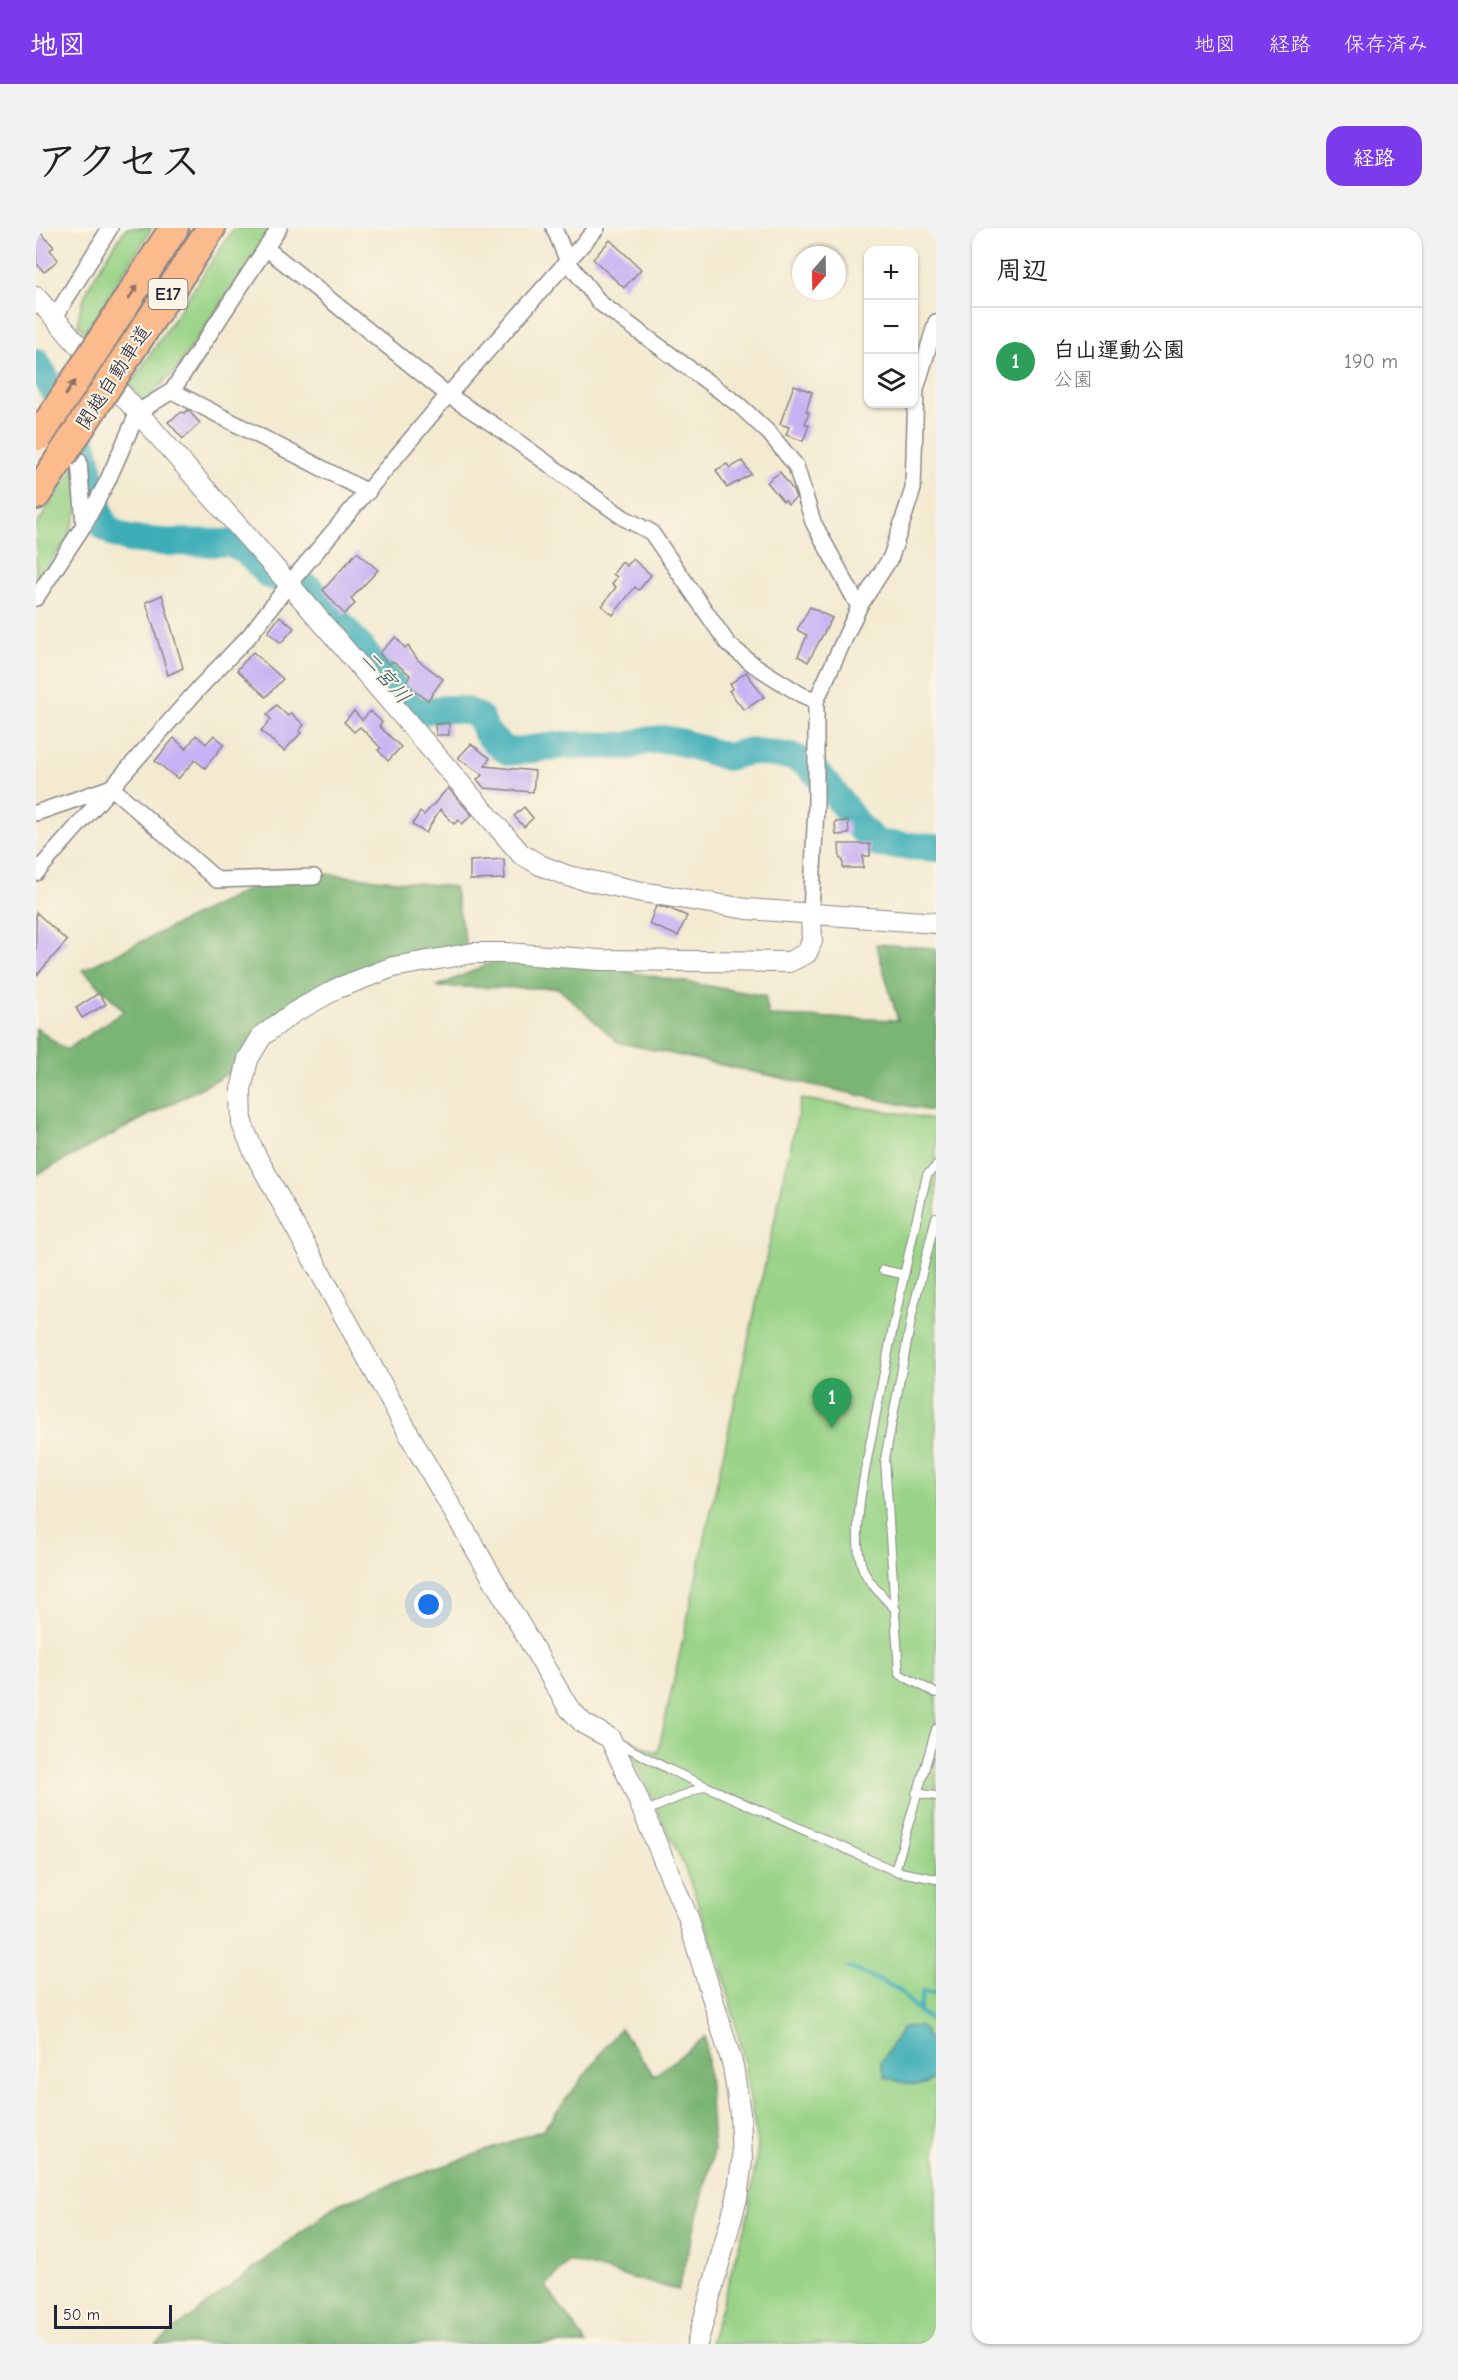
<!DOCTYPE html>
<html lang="ja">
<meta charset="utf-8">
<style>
body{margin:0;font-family:"Comic Neue","Klee One",sans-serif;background:#f2f2f2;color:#222}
.controls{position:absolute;right:18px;top:18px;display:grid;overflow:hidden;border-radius:12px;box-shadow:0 2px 4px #0004}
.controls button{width:54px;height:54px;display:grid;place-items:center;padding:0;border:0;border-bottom:2px solid #e0e0e0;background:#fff;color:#222;font:30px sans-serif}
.compass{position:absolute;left:756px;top:18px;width:54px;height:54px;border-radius:50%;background:#fff;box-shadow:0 2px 4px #0004;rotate:200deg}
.scale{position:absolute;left:18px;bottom:15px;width:118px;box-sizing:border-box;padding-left:6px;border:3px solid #22223b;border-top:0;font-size:16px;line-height:21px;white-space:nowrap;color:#22223b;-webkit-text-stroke:4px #fcf5e5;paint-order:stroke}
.you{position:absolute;left:393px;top:1377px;width:21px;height:21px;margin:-15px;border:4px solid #fff;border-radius:50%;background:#1a73e8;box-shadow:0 0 0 9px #1a73e833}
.badge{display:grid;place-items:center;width:39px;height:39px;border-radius:50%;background:#7c3aed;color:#fff;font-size:20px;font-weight:700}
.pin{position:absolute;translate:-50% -50px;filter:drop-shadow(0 2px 3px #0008)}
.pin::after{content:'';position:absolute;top:32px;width:21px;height:18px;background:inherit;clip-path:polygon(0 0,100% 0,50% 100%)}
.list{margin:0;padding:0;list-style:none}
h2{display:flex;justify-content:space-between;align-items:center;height:78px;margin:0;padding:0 24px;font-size:26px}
h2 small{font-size:20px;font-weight:400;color:#767676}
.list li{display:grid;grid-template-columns:39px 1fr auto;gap:18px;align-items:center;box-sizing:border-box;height:108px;padding:0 24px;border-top:2px solid #e0e0e0}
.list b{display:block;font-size:22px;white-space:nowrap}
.list p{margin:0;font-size:20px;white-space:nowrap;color:#767676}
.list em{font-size:20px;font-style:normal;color:#767676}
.icon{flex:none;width:33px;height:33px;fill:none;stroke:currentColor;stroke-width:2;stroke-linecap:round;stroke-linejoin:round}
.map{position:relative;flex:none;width:900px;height:2116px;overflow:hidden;border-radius:18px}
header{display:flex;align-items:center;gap:36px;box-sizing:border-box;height:84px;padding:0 30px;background:#7c3aed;color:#fff}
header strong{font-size:28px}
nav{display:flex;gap:33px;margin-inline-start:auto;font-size:21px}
.intro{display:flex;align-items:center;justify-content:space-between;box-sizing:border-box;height:144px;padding:0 36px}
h1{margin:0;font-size:42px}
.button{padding:15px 27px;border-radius:18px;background:#7c3aed;color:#fff;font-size:21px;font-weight:700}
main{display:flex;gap:36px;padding:0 36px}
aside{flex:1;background:#fff;border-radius:18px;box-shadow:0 2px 4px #0004}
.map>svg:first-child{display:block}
.green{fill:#99d387;stroke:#5e7a61;stroke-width:1.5}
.forest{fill:#7ab574;stroke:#4e6c58;stroke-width:1.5}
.water{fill:#3eaeb8;stroke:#30687a;stroke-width:1.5}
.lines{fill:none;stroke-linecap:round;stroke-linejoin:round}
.stream{stroke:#3eaeb8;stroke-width:4.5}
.river{stroke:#3eaeb8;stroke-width:28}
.building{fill:#c8b0f4}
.service-casing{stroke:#8a8686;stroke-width:10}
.minor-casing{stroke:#8a8686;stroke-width:18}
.tertiary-casing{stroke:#8a8686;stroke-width:22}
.motorway-casing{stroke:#8a8686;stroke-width:32}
.service{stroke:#fff;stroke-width:8}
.minor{stroke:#fff;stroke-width:15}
.tertiary{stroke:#fff;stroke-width:20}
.motorway{stroke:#fbbb8d;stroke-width:28}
.motorway-bridge-casing{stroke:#8a8686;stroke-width:32;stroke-linecap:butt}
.motorway-bridge{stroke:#fbbb8d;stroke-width:28}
.oneway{fill:#8e6e64}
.labels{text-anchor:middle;stroke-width:4.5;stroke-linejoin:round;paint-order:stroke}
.shield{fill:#fcf5e5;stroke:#63616e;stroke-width:1.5}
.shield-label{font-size:18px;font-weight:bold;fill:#22223b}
.street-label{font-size:20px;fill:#22223b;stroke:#fcf5e5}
.water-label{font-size:21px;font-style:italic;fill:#2d5a6d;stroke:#fcf5e5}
</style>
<header>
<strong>地図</strong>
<nav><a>地図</a><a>経路</a><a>保存済み</a></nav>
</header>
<div class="intro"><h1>アクセス</h1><a class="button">経路</a></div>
<main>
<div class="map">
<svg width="900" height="2116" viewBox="0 0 900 2116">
<rect width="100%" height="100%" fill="#fcf5e5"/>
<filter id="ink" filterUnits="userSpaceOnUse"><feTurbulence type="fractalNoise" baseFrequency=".0167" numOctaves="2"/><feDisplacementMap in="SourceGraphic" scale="12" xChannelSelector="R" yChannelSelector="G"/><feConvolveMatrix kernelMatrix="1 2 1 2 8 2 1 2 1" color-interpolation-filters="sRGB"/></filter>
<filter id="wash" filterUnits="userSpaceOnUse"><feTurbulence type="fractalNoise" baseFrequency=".008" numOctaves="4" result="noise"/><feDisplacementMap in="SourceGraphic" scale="24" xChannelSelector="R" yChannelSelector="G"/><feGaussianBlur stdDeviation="1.35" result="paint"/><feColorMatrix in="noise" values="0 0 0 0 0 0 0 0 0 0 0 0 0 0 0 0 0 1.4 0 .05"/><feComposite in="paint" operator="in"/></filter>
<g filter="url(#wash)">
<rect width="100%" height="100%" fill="#f3ead0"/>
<g class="green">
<path d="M90 0H116L49 105 42 96C43 64 73 27 90 0Z"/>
<path d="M198 0H237L135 149H132L111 173 106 172 94 157Z"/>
<path d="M40 236 43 280 30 313 0 355V298Z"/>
<path d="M765 871 870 886 900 893V2116H674L712 1987 722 1918 706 1824 687 1744 649 1640 587 1508 622 1525Z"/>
</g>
<g class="forest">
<path d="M252 642 418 659 431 720 291 764 191 846 0 947V800L30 822 88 783 47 742Z"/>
<path d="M840 716 900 720V884L582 814 522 760 400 759 480 724 729 768 733 788 862 792Z"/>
<path d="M584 1800 618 1848 669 1809 678 1924 642 2062 533 2033 510 2058 551 2116H120L302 1976 507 1902Z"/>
</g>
<path class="water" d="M884 1798 889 1803 890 1809 900 1812C900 1821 900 1834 900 1842 894 1867 865 1854 849 1849L845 1834 867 1799Z"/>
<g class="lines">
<g class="stream">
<path d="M813 1739 862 1761 883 1784 900 1795"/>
<path d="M883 1784 887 1763 897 1766 900 1764"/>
</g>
<path class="river" d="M0 134 37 195 47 216 64 286 69 299 79 306 92 311 126 314 195 315 210 323 233 347 273 360 380 484C399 482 428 476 444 490 447 493 447 498 449 502 454 510 465 520 474 524L527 517 593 518 608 513 628 511 644 514 691 529 714 523 757 529 770 535 793 558 822 598 842 616 900 620"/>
</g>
<g id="blocks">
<g class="building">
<path d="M0 0 18 19 14 22 22 32 8 44 0 35Z"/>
<path d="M574 12 605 41 588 60 557 31Z"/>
<path d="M758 157 776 164 770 183 773 184 769 196 773 197 767 213 750 207 753 199 744 196Z"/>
<path d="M152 182 164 195 147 211 132 194 146 184 148 185Z"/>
<path d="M706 233 715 246 691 260 680 242 691 236 694 240Z"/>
<path d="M744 244 757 262 760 270 752 276 749 272 747 273 731 254Z"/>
<path d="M321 324 342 342 315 371 319 376 308 386 287 362Z"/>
<path d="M597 331 615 347 603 362 599 359 577 387 566 378 580 359 576 356 581 349 577 346 586 334 591 338Z"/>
<path d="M126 367 147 440 132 447 110 374Z"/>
<path d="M774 379 796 390 772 434 762 428 771 407 761 402Z"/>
<path d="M244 388 258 400 245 415 232 404Z"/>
<path d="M360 409 369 420 372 418 382 432 407 451 392 472 369 456 374 447 357 433 353 436 343 425Z"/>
<path d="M217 424 247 451 230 469 201 442Z"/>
<path d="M710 444 728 469 708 482 693 463 697 460 694 456Z"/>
<path d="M240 477 252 488 255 485 268 497 263 503 265 505 248 523 225 503 235 491 231 487Z"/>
<path d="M318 483 326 492 334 483 346 494 343 498 365 519 352 533 342 522 345 520 324 499 318 504 308 494Z"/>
<path d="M413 495V507H400L399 496Z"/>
<path d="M160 507 170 516 178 507 188 516 169 540 159 532 142 551 119 533 138 510 150 521Z"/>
<path d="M435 516 454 530 449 538 499 543 497 564 448 560 441 551 447 547 422 530Z"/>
<path d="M412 560 436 587 426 596 423 592 418 596 404 581 390 605 376 597 384 584 388 587Z"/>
<path d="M488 579 497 590 488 599 478 588Z"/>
<path d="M812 593 813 606 800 607 799 594Z"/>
<path d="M803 616H834V628H827V640H807V632L804 631Z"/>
<path d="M468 631 469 651 434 652V633Z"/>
<path d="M620 678 632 680 651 688 642 708 613 696Z"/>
<path d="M0 684 31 713 0 748Z"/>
<path d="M63 765 70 776 46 790 40 780Z"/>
</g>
</g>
</g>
<g filter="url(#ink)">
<use href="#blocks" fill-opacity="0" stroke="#8a8686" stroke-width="1.5"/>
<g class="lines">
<g class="service-casing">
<g id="service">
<path d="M900 989 877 1082 849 1231 863 1446 900 1465"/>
<path d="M847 1042 866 1046"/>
<path d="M860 1382C847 1368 830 1354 825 1335 815 1298 831 1234 838 1196 854 1112 871 1029 891 947L900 938"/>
<path d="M581 1514 634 1542 859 1643 900 1501"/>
<path d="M880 1565 900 1568"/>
<path d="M608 1584 669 1558"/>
<path d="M859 1643 900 1651"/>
</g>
</g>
<g class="minor-casing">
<g id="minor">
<path d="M518 0 532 34 564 75 703 177 734 206 760 238 777 294 823 379"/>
<path d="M230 20 412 167 458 197 588 290 615 304 692 416 718 437 764 466 780 473"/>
<path d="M19 89 74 0"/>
<path d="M136 163 332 264"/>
<path d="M27 217 43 233 48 297"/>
<path d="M0 370 48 297 71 254 102 184 136 163 243 0"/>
<path d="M75 559 181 652 278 649"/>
<path d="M0 585 73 560"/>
<path d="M0 645 164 459 213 408 253 356 412 167 561 0"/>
<path d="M775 686 780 578V473L823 379 855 329 877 261 880 161 900 94"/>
</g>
</g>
<g class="tertiary-casing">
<g id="tertiary">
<path d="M0 69 253 356 485 626 504 637 532 648 606 664 711 681 900 695"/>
<path d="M661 2116 701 1970 706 1932 704 1885 697 1838 652 1690 596 1557 574 1510 548 1496 532 1479 384 1226 218 924 206 896 205 862 212 831 226 808 257 785 302 760 357 739 437 725H470L564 732 753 734 771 725 776 713 775 686"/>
</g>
</g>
<g class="motorway-casing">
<g id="motorway">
<path d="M65 113 138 0"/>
<path d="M89 131 175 0"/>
<path d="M0 267 25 229"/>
</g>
</g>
<use href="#service" class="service"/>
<use href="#minor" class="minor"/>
<use href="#tertiary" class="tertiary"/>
<use href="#motorway" class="motorway"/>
<g class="motorway-bridge-casing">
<g id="motorway-bridge">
<path d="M3 208 65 113"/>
<path d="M25 229 89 131"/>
</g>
</g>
<use href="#motorway-bridge" class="motorway-bridge"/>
</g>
<defs><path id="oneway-solid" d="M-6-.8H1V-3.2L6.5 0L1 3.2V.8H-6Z" transform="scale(1.5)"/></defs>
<g class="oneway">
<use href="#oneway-solid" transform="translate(97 64) rotate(-57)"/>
<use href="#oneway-solid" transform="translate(34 160) rotate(-57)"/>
</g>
</g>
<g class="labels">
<rect class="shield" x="112.5" y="51" width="39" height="30" rx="4.5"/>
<g class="shield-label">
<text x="132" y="72">E17</text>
</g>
<g class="street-label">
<text transform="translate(77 149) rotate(-57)" y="7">関越自動車道</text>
</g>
<g class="water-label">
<text transform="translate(350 449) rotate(49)" y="7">二宮川</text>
</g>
</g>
</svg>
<div class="controls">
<button>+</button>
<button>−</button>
<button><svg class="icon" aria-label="layers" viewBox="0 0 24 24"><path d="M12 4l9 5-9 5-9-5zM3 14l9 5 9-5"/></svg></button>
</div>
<svg class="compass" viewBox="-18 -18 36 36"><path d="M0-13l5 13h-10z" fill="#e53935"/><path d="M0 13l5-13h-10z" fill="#767676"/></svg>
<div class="scale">50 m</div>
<div class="you"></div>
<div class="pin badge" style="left:796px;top:1200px;background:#2e9e5b">1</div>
</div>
<aside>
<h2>周辺<small></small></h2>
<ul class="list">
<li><span class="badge" style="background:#2e9e5b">1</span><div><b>白山運動公園</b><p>公園</p></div><em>190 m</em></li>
</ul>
</aside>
</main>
